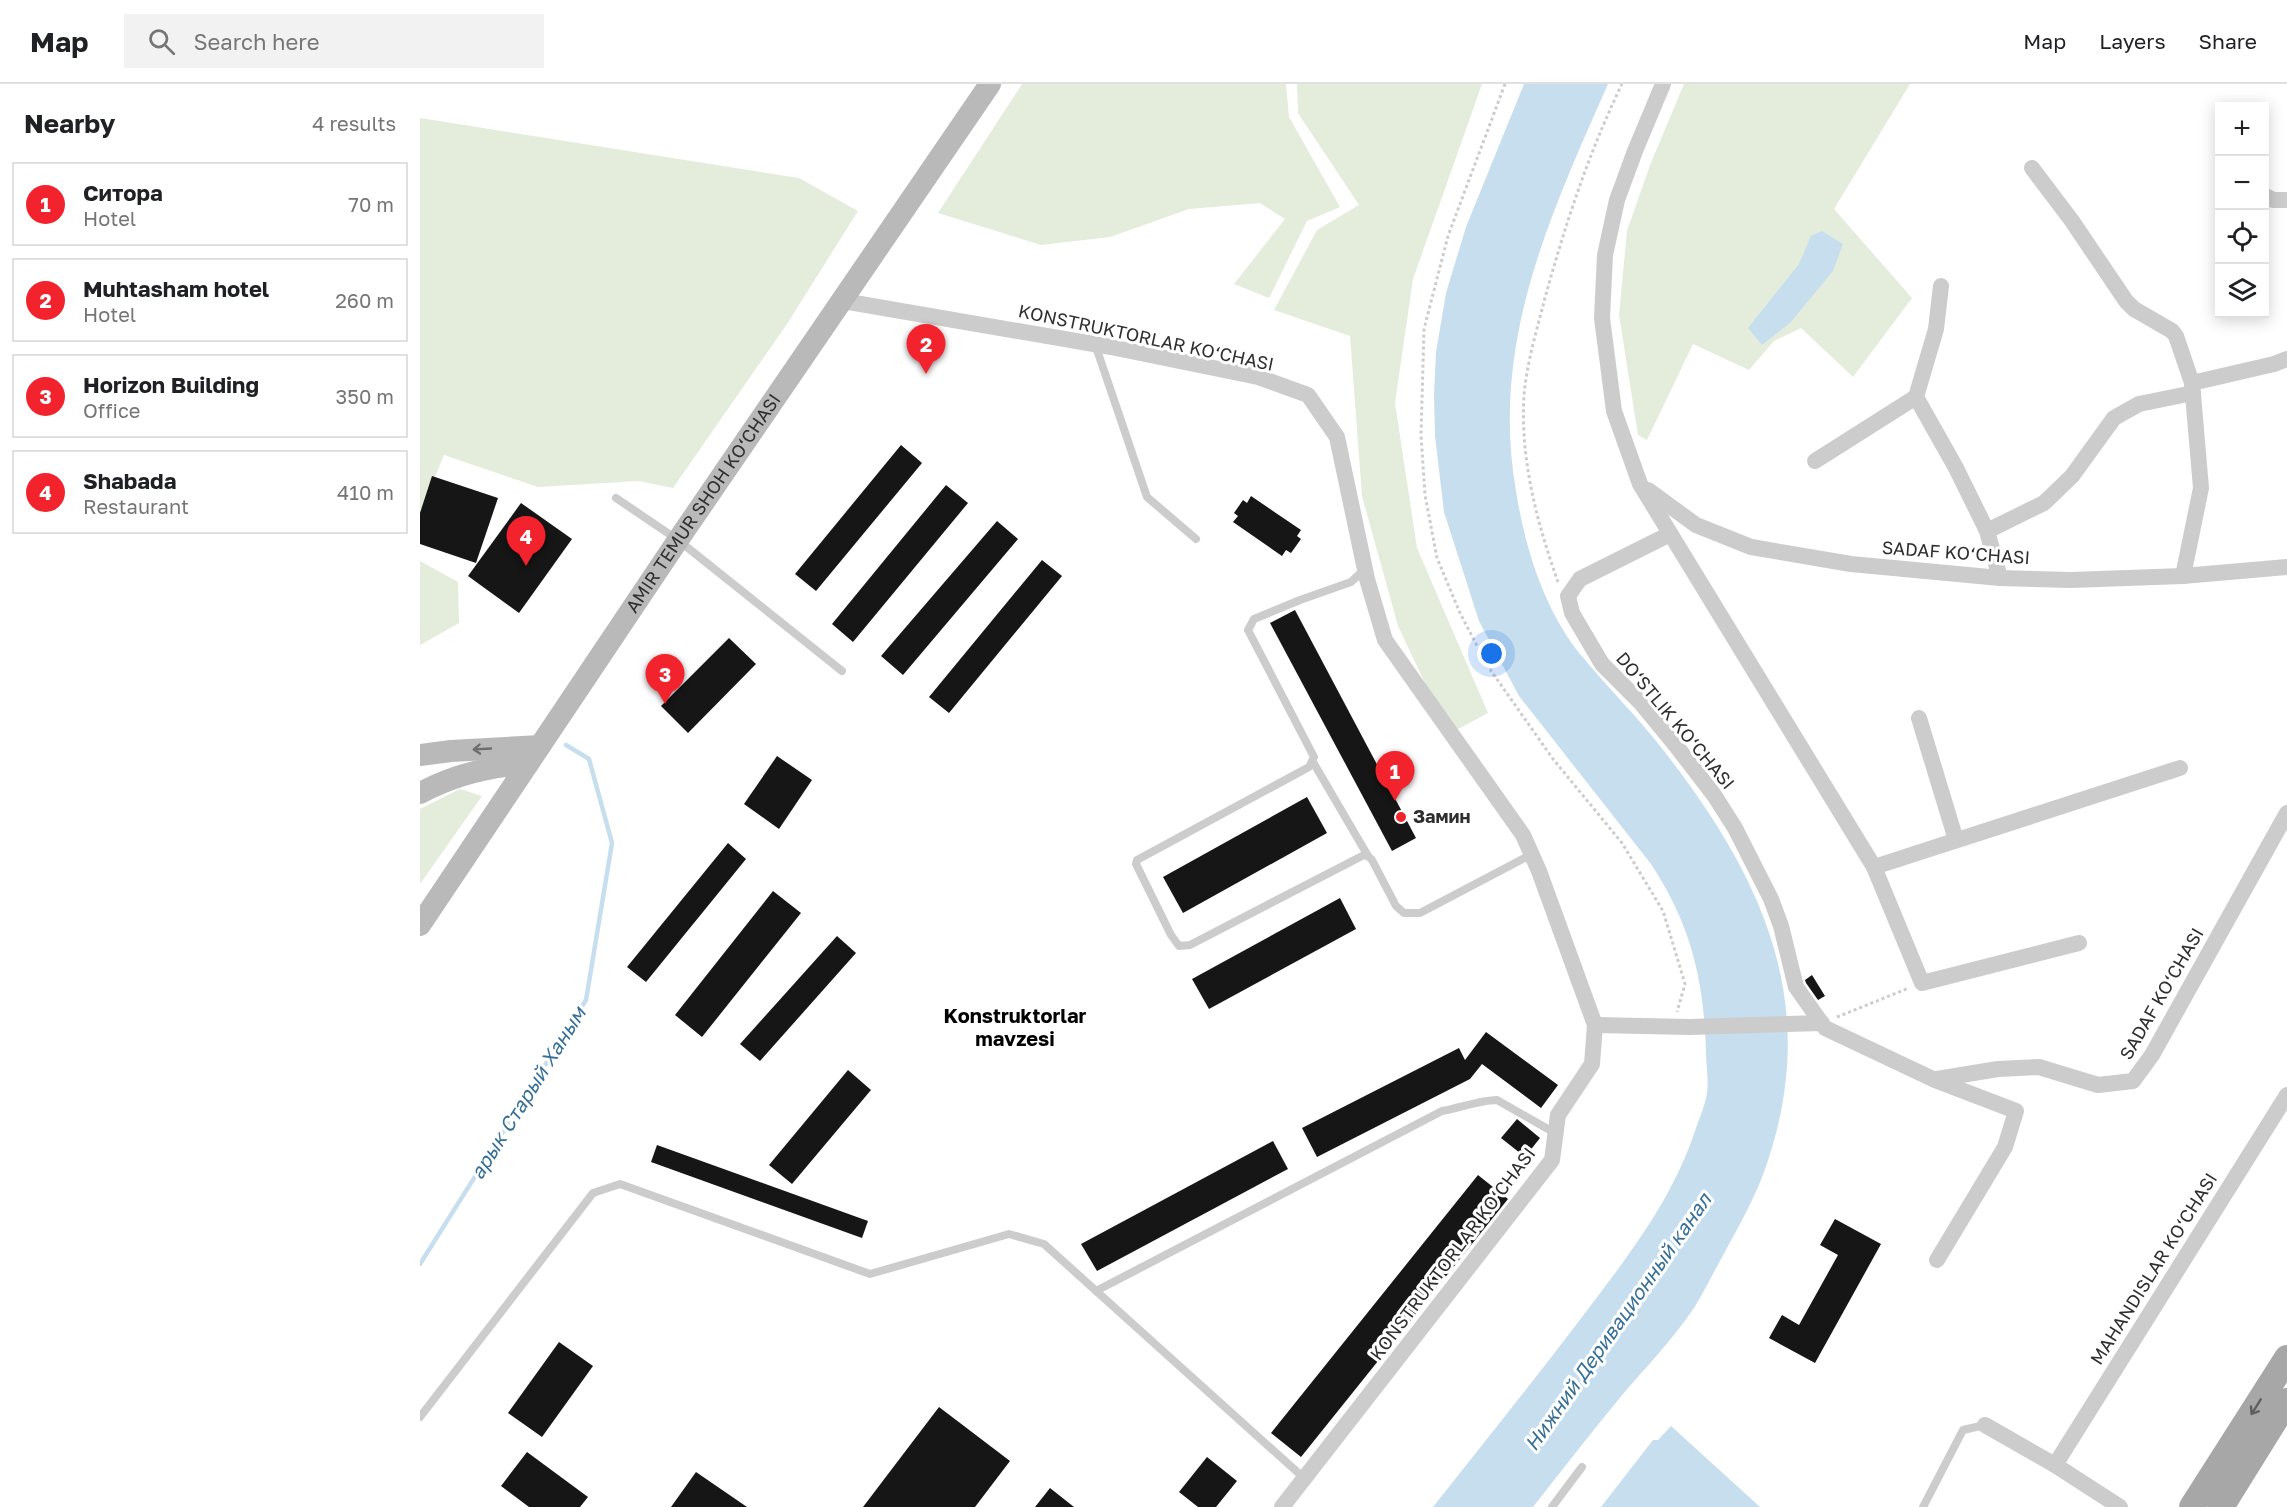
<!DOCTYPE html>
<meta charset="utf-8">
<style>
body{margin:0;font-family:"Golos Text",sans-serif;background:#f2f2f2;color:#202124}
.controls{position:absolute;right:18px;top:18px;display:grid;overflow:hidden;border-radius:0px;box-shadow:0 3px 15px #0003}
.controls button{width:54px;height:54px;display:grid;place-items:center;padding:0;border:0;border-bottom:2px solid #e0e0e0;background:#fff;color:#202124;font:30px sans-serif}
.you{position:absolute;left:1072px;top:570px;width:21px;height:21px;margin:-15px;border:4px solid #fff;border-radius:50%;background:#1a73e8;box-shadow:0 0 0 9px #1a73e833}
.badge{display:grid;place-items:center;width:39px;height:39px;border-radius:50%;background:#f3232d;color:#fff;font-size:20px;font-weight:700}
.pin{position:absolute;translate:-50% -50px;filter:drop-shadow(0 2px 3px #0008)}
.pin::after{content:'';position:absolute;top:32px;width:21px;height:18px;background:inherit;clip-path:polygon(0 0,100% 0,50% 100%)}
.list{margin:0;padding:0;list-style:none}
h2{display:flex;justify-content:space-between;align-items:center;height:78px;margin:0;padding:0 24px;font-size:26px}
h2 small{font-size:20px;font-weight:400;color:#757577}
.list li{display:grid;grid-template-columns:39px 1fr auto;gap:18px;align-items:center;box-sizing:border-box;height:84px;margin:0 12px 12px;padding:0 12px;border:2px solid #e0e0e0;border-radius:0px}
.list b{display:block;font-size:22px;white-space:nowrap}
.list p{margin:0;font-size:20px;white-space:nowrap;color:#757577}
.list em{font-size:20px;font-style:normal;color:#757577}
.icon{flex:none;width:33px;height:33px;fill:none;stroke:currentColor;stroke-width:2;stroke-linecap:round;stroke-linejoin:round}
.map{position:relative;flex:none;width:1867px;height:1423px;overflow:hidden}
header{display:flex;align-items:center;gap:36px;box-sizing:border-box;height:84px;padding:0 30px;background:#fff;border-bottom:2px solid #e0e0e0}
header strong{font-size:28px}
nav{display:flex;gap:33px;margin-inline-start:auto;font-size:21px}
.search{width:420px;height:54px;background:#f2f2f2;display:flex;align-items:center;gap:15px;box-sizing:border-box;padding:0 21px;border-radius:0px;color:#757577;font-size:22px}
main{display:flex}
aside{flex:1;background:#fff}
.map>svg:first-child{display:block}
.green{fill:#e4eddb}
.water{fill:#c6deee}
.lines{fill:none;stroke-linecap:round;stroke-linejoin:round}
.stream{stroke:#c6deee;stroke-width:4.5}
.building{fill:#161616}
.path{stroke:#ccc;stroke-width:3;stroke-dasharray:3 3;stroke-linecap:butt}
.lane{stroke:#ccc;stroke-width:8}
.street{stroke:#ccc;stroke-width:16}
.secondary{stroke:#b9b9b9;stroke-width:22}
.primary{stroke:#a7a7a7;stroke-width:26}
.oneway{stroke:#6d6d6d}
.oneway2{stroke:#5f5f5f}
.poi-dot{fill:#f3232d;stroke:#fff;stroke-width:2}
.labels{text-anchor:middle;stroke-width:6;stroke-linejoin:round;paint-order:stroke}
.street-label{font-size:18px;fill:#2f2f2f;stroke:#fff}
.poi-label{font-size:18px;font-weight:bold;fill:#2f2f2f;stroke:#fff;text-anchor:start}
.neighbourhood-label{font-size:20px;font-weight:bold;fill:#000;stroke:#fff}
.water-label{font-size:20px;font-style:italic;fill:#366f98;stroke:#fff}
</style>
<header>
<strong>Map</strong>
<div class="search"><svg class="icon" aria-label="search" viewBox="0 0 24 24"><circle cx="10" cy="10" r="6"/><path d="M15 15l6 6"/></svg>Search here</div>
<nav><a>Map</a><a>Layers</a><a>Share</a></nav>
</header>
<main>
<aside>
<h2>Nearby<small>4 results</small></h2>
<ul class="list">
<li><span class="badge">1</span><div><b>Ситора</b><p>Hotel</p></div><em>70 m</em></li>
<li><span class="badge">2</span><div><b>Muhtasham hotel</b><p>Hotel</p></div><em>260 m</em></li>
<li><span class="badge">3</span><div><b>Horizon Building</b><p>Office</p></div><em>350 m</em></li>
<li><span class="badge">4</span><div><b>Shabada</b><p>Restaurant</p></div><em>410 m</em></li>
</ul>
</aside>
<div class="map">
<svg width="1867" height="1423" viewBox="0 0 1867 1423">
<rect width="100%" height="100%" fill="#fff"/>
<g class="green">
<path d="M602 0H866L869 33 920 123 887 137 849 214 814 200 865 135 840 119 769 125 690 153 621 161 518 129Z"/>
<path d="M877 0H1062L993 195 975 319 997 464 1068 629 1029 650 978 542 942 412 930 252 854 226 897 146 939 121 878 29Z"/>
<path d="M1264 0H1490L1414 125 1492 214 1433 293 1381 244 1354 257 1329 286 1273 260 1227 356 1218 351 1199 231 1207 147 1230 81Z"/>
<path d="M0 34 379 94 438 127 367 240 253 404 219 397 118 403 24 371 0 429Z"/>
<path d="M0 477 38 498 39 539 0 561Z"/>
<path d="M40 705 62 712 0 800V725Z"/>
</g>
<g class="water">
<path d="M1104 0H1188C1130 131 1070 260 1096 407 1105 464 1124 525 1160 570 1187 603 1218 633 1244 667 1347 799 1405 929 1341 1096 1330 1123 1315 1149 1301 1175 1292 1191 1284 1208 1274 1224 1253 1255 1227 1282 1203 1310 1172 1347 1143 1385 1113 1423H1013C1062 1361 1111 1300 1159 1237 1205 1176 1252 1118 1276 1044 1280 1033 1285 1021 1287 1009 1289 997 1286 982 1286 969 1284 895 1271 841 1231 780L1099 612 1059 537 1024 428 1015 352 1014 311 1016 268 1026 209 1046 143Z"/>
<path d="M1402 147 1423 160 1413 187 1370 239 1342 261 1328 244 1379 180 1391 152Z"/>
<path d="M1251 1342 1340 1423H1181L1233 1356H1238Z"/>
</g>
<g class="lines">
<path class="stream" d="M0 1180 166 916 192 759 169 675 146 661"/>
</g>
<g class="building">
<path d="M481 361 502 379 396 507 375 490Z"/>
<path d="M12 392 78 414 56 479 0 460V429Z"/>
<path d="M526 401 548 419 433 558 412 540Z"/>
<path d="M831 412 881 446 877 452 881 455 871 469 866 466 862 472 813 438 818 432 814 429 823 416 827 419Z"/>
<path d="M101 419 152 455 99 529 48 492Z"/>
<path d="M577 437 598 455 483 591 461 572Z"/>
<path d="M622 476 642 492 529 629 509 613Z"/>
<path d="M875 526 996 754 972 767 850 539Z"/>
<path d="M309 554 336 580 268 649 241 622Z"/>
<path d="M357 672 392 696 359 745 324 720Z"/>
<path d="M887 713 907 749 763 829 743 793Z"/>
<path d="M308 759 326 775 226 898 207 883Z"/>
<path d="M353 807 381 829 282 953 255 931Z"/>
<path d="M920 814 936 845 789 925 772 895Z"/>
<path d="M417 852 436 869 340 977 320 960Z"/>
<path d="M1392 891 1405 912 1398 916 1386 899 1385 896Z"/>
<path d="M1066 948 1138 1001 1121 1024 1062 980 1050 995 897 1073 882 1044 1039 964 1045 976Z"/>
<path d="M428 986 451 1006 372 1100 349 1081Z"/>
<path d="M1097 1035 1120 1054 1105 1073 1081 1054Z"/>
<path d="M853 1057 868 1085 677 1187 661 1160Z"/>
<path d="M237 1061 448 1137 442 1154 231 1078Z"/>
<path d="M1058 1091 1088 1115 881 1373 851 1349Z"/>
<path d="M1415 1135 1461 1160 1395 1279 1349 1254 1362 1231 1379 1241 1418 1171 1400 1161Z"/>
<path d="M139 1258 173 1282 122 1353 88 1329Z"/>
<path d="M519 1323 590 1377 555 1423H443Z"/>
<path d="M107 1368 168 1413 160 1423H109L81 1402Z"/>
<path d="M787 1373 817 1397 796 1423H778L759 1408Z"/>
<path d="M276 1388 327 1423H251Z"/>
<path d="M630 1404 654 1423H615Z"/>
</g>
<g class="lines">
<g class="path">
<path d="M1085 0 1028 152 1004 245 1001 351 1005 411 1017 474 1040 529 1067 581 1133 675 1202 759 1243 827 1265 900 1257 928"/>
<path d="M1138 498C1117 439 1100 375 1104 311 1107 278 1117 245 1125 214 1145 141 1169 68 1202 0"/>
<path d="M1417 933 1489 904"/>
</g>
<g class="lane">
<path d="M675 260 727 413 776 455"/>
<path d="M196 414 258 456 422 587"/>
<path d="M945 485 931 498 880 516 834 535 828 546 894 673 889 683 717 776 716 780 751 851 759 862 770 861 944 771 948 772 952 776 976 822 984 829H1000L1112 770"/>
<path d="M893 678 948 772"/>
<path d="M676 1207 1022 1027C1039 1024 1061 1016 1077 1016L1135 1049"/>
<path d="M0 1333 173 1109 200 1100 450 1190 589 1150 624 1160 885 1395"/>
<path d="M1132 1423 1162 1383"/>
<path d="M1503 1423 1543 1346 1565 1341"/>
</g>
<g class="street">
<path d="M1243 0 1215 67 1197 116 1185 171 1182 234 1194 327 1220 400 1454 783 1502 899 1659 859"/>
<path d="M1612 84 1652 137 1706 217 1714 225 1752 247 1756 252 1772 299 1781 404 1763 492"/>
<path d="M1844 111 1853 116H1867"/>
<path d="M423 217 691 263 838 293 888 311 917 353 947 495 965 556 1103 751 1119 787 1175 941 1172 980 1138 1031 1132 1076 862 1423"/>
<path d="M1772 299 1854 280 1867 275"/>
<path d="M1496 313 1536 384 1567 447 1580 494"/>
<path d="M1395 377 1496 313 1516 245 1521 202"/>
<path d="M1228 406 1276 441 1331 463 1431 480 1580 494 1651 496 1763 492 1867 483"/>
<path d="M1567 447 1624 419 1652 392 1694 334 1719 320 1773 309"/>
<path d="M1250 450 1160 495 1148 512 1152 529 1182 580 1220 618 1257 663 1294 711 1315 744 1351 815 1361 842 1376 903 1405 944 1515 996 1596 1027 1585 1063 1517 1176"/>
<path d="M1499 634 1536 756"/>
<path d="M1454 783 1760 684"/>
<path d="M1175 941 1270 943 1402 939"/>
<path d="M1517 995 1578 985 1619 983 1678 1001 1713 997 1732 971 1867 729"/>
<path d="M1565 1341 1635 1381 1700 1423"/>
<path d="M1635 1381 1867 1011"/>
</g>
<g class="secondary">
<path d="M0 671 31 667 120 662"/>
<path d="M0 709C34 691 69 682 108 680"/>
<path id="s1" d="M0 841 258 456 570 0"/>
</g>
<g class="primary">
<path d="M1772 1423 1867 1274"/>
<path d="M1801 1423 1867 1317"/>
</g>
</g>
<defs><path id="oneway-shaft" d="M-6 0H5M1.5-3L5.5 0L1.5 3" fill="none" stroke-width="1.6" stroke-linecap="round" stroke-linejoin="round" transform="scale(1.5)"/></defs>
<use class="oneway" href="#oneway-shaft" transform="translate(62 665) rotate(177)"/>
<use class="oneway2" href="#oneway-shaft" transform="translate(1836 1323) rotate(122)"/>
<circle class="poi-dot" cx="981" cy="733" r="6"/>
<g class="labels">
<g class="street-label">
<text transform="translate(726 254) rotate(12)" y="6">KONSTRUKTORLAR KO‘CHASI</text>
<text dy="6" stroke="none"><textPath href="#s1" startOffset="508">AMIR TEMUR SHOH KO‘CHASI</textPath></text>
<text transform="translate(1536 469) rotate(4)" y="6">SADAF KO‘CHASI</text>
<text transform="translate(1255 637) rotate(50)" y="6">DO‘STLIK KO‘CHASI</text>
<text transform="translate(1742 910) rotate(-60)" y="6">SADAF KO‘CHASI</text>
<text transform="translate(1033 1170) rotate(-53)" y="6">KONSTRUKTORLAR KO‘CHASI</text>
<text transform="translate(1734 1185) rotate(-58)" y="6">MAHANDISLAR KO‘CHASI</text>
</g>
<g class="poi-label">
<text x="993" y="739">Замин</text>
</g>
<g class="neighbourhood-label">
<text x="595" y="939">Konstruktorlar<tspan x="595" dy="23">mavzesi</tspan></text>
</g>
<g class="water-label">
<text transform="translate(108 1009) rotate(-58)" y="7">арык Старый Ханым</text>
<text transform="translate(1198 1238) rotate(-55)" y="7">Нижний Деривационный канал</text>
</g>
</g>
</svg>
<div class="controls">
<button>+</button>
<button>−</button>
<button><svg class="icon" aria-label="locate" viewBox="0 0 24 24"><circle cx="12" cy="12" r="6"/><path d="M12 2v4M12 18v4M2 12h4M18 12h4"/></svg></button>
<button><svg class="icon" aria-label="layers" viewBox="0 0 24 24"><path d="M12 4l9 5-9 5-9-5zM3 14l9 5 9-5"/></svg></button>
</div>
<div class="you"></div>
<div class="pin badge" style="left:975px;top:717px">1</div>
<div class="pin badge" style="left:506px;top:290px">2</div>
<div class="pin badge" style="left:245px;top:620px">3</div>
<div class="pin badge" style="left:106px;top:482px">4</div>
</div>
</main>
